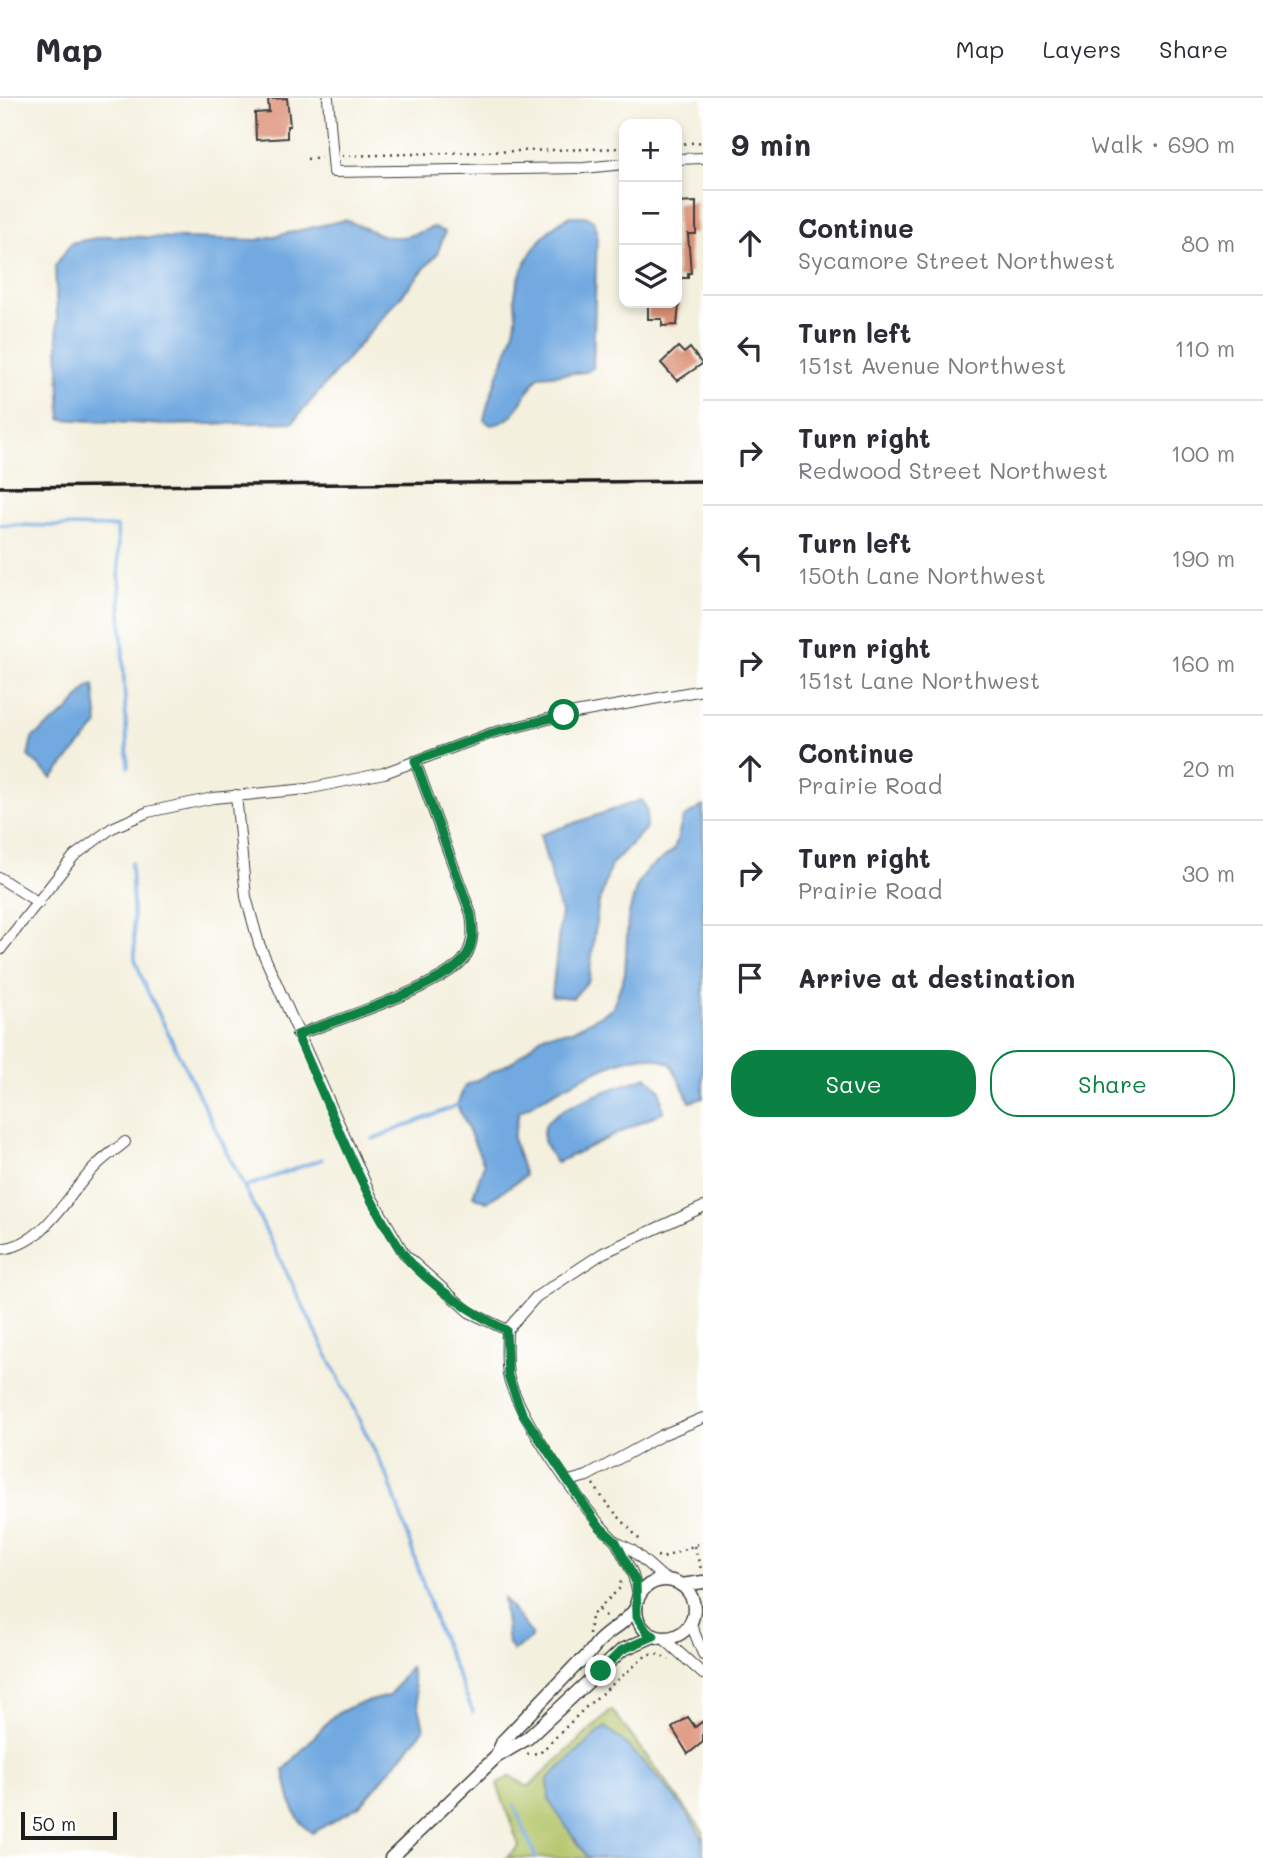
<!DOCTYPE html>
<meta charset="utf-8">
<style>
body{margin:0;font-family:Mali,sans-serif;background:#f7f7f7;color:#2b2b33}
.controls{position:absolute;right:21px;top:21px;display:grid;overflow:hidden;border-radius:14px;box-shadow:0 4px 10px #0003}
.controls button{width:63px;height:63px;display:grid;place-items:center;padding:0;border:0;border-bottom:2px solid #e1e1e2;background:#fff;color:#2b2b33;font:35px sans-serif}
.scale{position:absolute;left:21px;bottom:18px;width:96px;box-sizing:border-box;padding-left:7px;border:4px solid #1c1c1c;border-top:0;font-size:19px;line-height:24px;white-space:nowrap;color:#1c1c1c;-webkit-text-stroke:5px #fff;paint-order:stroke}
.stop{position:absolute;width:21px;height:21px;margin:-16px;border:5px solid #0b8043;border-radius:50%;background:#fff}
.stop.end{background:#0b8043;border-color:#fff;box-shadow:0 2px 7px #0008}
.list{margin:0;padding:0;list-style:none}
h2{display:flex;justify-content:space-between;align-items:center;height:91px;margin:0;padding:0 28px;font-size:30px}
h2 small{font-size:23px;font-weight:400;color:#7c7c81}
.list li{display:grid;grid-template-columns:46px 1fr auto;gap:21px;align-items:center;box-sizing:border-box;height:105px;padding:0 28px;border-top:2px solid #e1e1e2}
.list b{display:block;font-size:26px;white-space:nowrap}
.list p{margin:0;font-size:23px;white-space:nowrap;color:#7c7c81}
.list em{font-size:23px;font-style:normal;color:#7c7c81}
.actions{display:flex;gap:14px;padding:21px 28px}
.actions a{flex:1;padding:16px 0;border:2px solid #0b8043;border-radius:28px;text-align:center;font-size:24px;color:#0b8043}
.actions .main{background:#0b8043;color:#fff}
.icon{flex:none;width:38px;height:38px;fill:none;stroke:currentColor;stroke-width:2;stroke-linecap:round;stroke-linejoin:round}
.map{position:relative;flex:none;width:703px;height:1760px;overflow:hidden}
header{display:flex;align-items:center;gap:42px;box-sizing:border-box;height:98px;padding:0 35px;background:#fff;border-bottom:2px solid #e1e1e2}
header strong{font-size:33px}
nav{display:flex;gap:38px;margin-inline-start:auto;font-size:24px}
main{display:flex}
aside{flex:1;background:#fff}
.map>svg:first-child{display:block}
.green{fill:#b2c467;stroke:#677042;stroke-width:2}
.water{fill:#71a9e0;stroke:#46627e;stroke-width:2}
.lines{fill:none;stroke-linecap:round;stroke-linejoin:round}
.stream{stroke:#71a9e0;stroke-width:3.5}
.building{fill:#dd9279}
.minor-casing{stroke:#3c3c39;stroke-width:12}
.tertiary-casing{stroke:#3c3c39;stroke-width:15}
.path{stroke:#3c3c39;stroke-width:2.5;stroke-dasharray:2 5;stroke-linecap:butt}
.minor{stroke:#fff;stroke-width:10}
.tertiary{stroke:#fff;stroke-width:12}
.rail{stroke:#1c1c1c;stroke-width:3.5}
.route{stroke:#0b8043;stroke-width:9}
</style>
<header>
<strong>Map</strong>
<nav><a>Map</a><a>Layers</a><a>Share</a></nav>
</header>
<main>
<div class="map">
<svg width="703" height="1760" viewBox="0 0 703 1760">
<rect width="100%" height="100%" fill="#fff"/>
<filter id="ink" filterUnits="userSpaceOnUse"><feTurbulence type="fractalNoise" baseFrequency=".0143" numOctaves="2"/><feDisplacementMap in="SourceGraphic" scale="14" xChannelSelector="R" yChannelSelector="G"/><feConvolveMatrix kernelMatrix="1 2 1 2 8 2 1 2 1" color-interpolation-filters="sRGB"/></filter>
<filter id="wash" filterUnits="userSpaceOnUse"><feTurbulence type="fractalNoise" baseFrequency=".00686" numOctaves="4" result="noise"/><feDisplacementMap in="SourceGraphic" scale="28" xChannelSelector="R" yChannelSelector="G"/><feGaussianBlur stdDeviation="1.57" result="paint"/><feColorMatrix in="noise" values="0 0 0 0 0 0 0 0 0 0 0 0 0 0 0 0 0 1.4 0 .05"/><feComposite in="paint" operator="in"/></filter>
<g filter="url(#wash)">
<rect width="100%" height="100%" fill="#f4f0de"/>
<path class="green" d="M612 1612 703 1733V1760H506L519 1748 497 1686 511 1678 528 1689Z"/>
<g class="water">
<path d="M571 118H585L593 122 597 132 593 270 586 274 539 278C522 296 518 325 491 327L484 322C490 290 507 260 515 228 518 218 514 206 515 196 520 165 542 131 571 118Z"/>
<path d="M345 122C387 138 390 148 433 129L445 134 437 156 293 324 166 327 61 321 55 168 71 145 107 138 257 142Z"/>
<path d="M94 587 98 627 52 680 28 658 32 640 69 612 88 589Z"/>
<path d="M641 702 647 711 646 730 611 767 598 808 589 882 573 900 552 898 561 815 540 737Z"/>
<path d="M703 708V1000L690 1004 671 966C660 961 651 958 639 959 607 963 548 997 519 1014L513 1040 525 1078 487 1104 473 1098 484 1066 457 1007 465 988 512 964 545 936 572 933 612 911 625 875 628 820 636 790 647 772 674 752 683 720Z"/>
<path d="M647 979 660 992 663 1014 556 1065C550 1055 540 1043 544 1030 550 1009 626 986 647 979Z"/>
<path d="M503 1500 531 1535V1540L513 1553 508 1546Z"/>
<path d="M410 1569 424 1631 361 1707 312 1735C292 1722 288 1694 284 1672L333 1618 354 1607 389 1598Z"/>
<path d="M605 1629C629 1645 694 1716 703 1744 703 1748 703 1755 703 1760H588L549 1703 548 1681Z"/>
</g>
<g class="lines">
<g class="stream">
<path d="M0 427 117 429 128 669"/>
<path d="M131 764 135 861 145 888 389 1382 438 1531 473 1614"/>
<path d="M373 1041 460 1006"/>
<path d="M245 1089 322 1061"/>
<path d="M514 1707 536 1760"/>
</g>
</g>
<g id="blocks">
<g class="building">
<path d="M287 0 290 28H287V40L256 42 255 15 269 14 268 1Z"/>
<path d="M696 104V136H688L691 175H688V180H677V105Z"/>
<path d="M648 205 679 207 677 227 662 228V221H648Z"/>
<path d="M678 249 684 255 690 250 702 266 677 283 661 265Z"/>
<path d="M688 1619 695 1629 703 1623V1644L688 1656 672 1630Z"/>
</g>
</g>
</g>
<g filter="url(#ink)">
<use href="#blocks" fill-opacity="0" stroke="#3c3c39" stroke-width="2"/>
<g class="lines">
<g class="minor-casing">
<g id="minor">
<path d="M328 0 334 74 584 70 624 66"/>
<path d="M677 61 703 60"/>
<path d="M236 697 246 799 259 846 372 1100 405 1157 469 1214 507 1232"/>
<path d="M0 780 39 805"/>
<path d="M0 852 74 758 112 730 148 714 213 700 307 691 384 675 492 635 564 617 703 592"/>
<path d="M297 937C333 923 449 887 466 858 474 844 473 831 471 816L415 663"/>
<path d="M0 1151C46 1147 66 1097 96 1068 104 1059 116 1052 125 1044"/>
<path d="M507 1232C507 1247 505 1266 509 1281 523 1325 582 1410 616 1444"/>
<path d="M507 1232 536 1199 603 1155 703 1109"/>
<path d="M569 1383 587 1378 662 1337 703 1320"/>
<path d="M639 1499 632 1474 616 1444 632 1452 666 1482"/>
<path d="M691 1526 703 1556"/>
<path d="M663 1540 703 1576"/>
</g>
</g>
<g class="tertiary-casing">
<g id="tertiary">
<circle cx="665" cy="1511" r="29"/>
<path d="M681 1487 703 1484"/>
<path d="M496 1659 503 1643 576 1567C587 1561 591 1552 599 1543 611 1531 626 1525 636 1510"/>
<path d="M391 1760 496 1659 528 1640 622 1552 654 1538"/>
</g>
</g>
<g class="path">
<path d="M677 46 703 44"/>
<path d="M342 58 624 50"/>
<path d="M307 61 321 59"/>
<path d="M593 1386 607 1406 640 1442"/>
<path d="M694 1448 701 1471"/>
<path d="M657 1458 663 1460 703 1444"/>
<path d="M599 1512 608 1520"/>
<path d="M589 1536 591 1518 620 1490 621 1482"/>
<path d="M527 1656 540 1655 587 1608 648 1556H659L669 1562"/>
</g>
<use href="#minor" class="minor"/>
<use href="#tertiary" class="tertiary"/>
<path class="rail" d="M0 389 703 383"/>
</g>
</g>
<g class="lines" filter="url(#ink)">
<path class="route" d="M564 617 492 635 415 663 471 816C473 831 475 844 466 858 449 887 333 923 297 937 329 1006 360 1093 403 1155 423 1183 475 1217 506 1232L508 1278 522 1315 598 1427 616 1444 636 1484 637 1519 647 1534 654 1538 622 1552 601 1573"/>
</g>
</svg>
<div class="controls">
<button>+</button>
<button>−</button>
<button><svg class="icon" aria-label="layers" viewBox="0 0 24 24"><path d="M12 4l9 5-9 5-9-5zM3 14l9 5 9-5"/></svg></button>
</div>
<div class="scale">50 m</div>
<div class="stop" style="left:564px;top:617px"></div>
<div class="stop end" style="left:601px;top:1573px"></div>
</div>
<aside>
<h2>9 min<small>Walk · 690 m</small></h2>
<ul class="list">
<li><svg class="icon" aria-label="ahead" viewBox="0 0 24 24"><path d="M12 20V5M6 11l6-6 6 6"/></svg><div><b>Continue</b><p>Sycamore Street Northwest</p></div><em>80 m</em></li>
<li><svg class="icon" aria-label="left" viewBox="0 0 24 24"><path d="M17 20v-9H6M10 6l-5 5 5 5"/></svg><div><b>Turn left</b><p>151st Avenue Northwest</p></div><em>110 m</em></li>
<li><svg class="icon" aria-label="right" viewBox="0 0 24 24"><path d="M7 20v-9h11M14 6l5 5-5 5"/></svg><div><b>Turn right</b><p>Redwood Street Northwest</p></div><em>100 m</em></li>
<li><svg class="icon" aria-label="left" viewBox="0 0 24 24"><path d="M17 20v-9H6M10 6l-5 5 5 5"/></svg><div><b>Turn left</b><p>150th Lane Northwest</p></div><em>190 m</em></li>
<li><svg class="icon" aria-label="right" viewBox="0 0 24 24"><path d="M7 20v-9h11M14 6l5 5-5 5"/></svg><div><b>Turn right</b><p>151st Lane Northwest</p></div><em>160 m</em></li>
<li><svg class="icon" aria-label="ahead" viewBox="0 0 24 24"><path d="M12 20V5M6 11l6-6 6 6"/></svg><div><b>Continue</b><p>Prairie Road</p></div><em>20 m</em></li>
<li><svg class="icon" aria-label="right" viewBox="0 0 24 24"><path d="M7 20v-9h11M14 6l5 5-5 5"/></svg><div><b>Turn right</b><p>Prairie Road</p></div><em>30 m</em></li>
<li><svg class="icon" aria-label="arrive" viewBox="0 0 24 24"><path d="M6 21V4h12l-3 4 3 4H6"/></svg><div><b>Arrive at destination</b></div></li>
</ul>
<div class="actions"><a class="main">Save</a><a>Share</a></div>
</aside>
</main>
